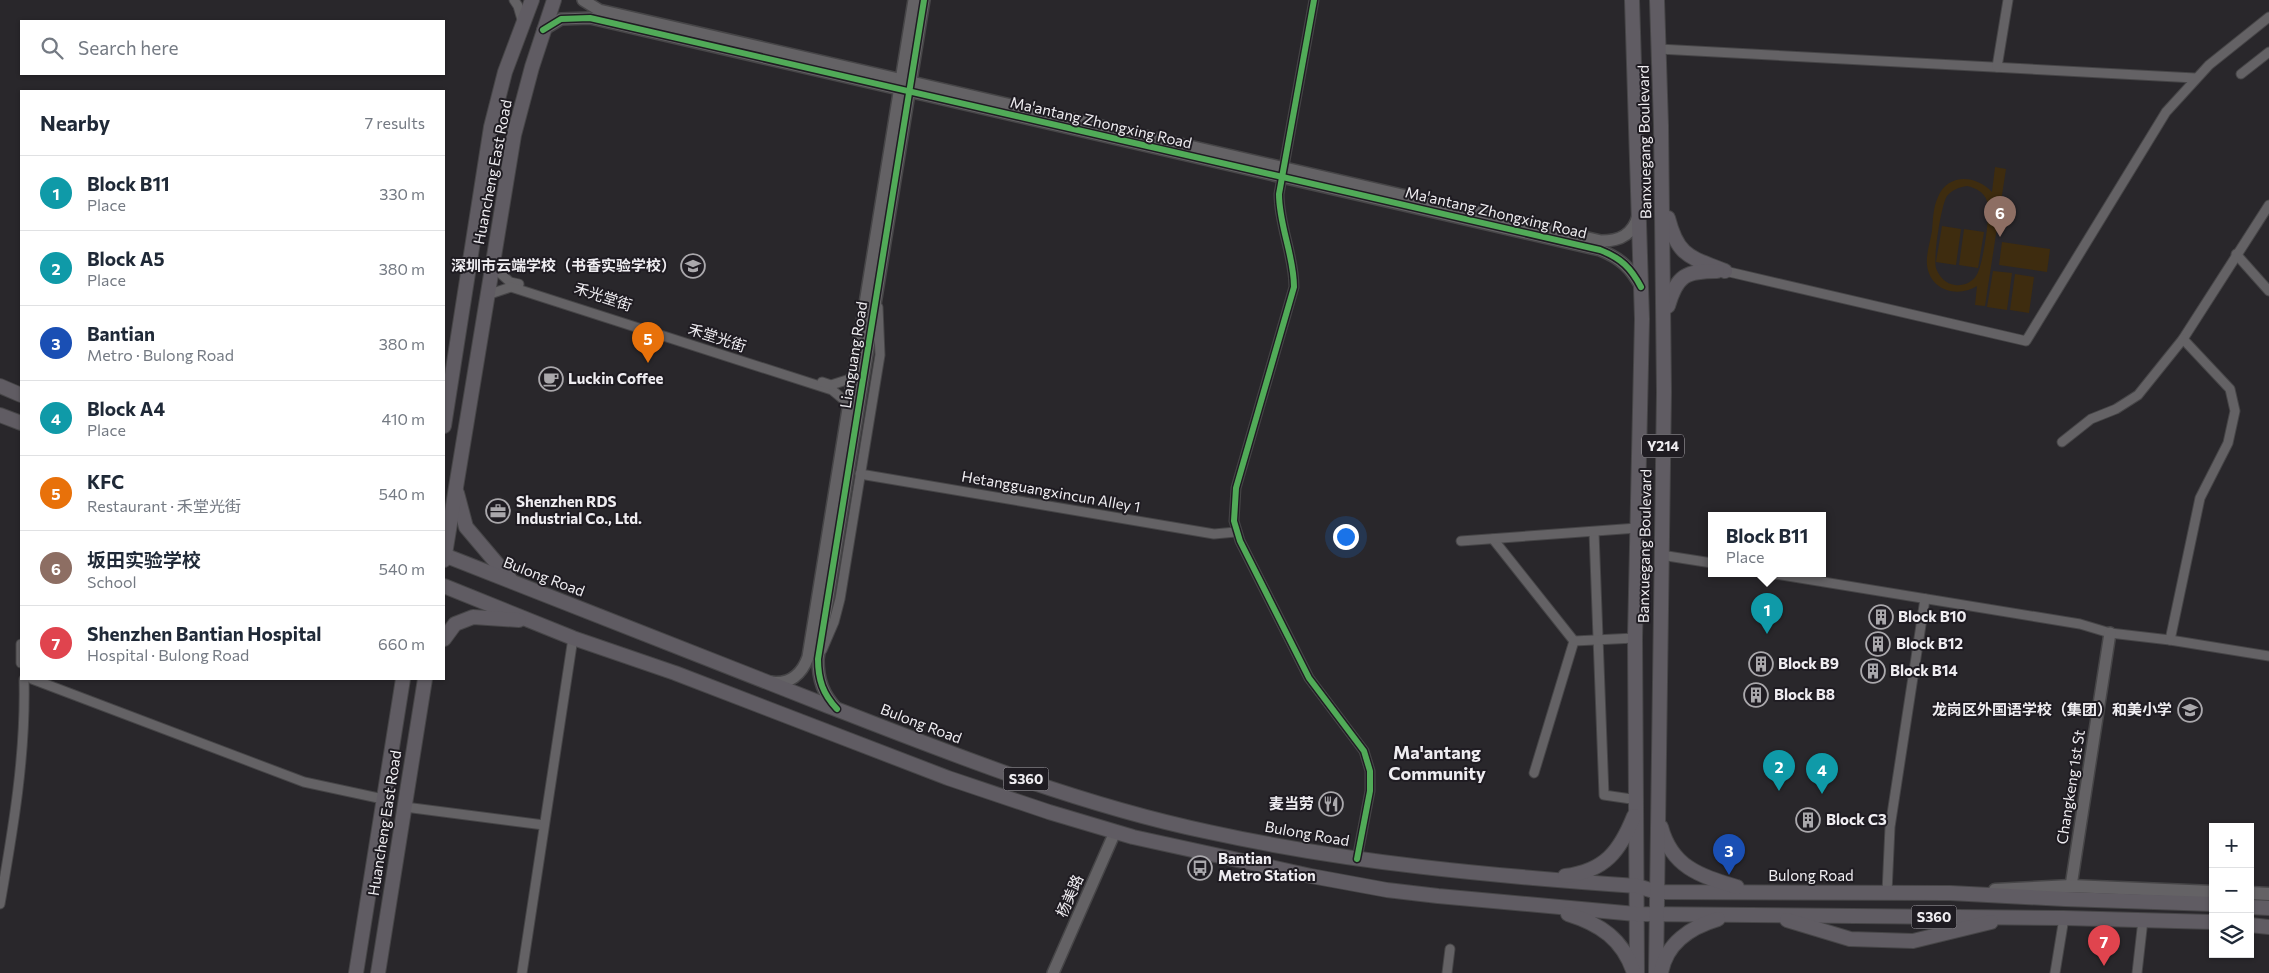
<!DOCTYPE html>
<meta charset="utf-8">
<style>
body{margin:0;font-family:Commissioner,"Noto Sans SC",sans-serif;background:#f6f6f7;color:#1f2937}
.controls{position:absolute;right:15px;bottom:15px;display:grid;overflow:hidden;border-radius:0px;box-shadow:0 1px 4px #0004}
.controls button{width:45px;height:45px;display:grid;place-items:center;padding:0;border:0;border-bottom:1px solid #e0e1e3;background:#fff;color:#1f2937;font:25px sans-serif}
.you{position:absolute;left:1345px;top:536px;width:18px;height:18px;margin:-12px;border:4px solid #fff;border-radius:50%;background:#1a73e8;box-shadow:0 0 0 8px #1a73e833}
.badge{display:grid;place-items:center;width:32px;height:32px;border-radius:50%;background:#5e626c;color:#fff;font-size:16px;font-weight:700}
.pin{position:absolute;translate:-50% -41px;filter:drop-shadow(0 1px 2px #0008)}
.pin::after{content:'';position:absolute;top:26px;width:18px;height:15px;background:inherit;clip-path:polygon(0 0,100% 0,50% 100%)}
.popup{position:absolute;left:1708px;top:512px;width:118px;height:65px;box-sizing:border-box;display:grid;place-content:center;border-radius:0px;background:#fff;filter:drop-shadow(0 1px 4px #0005);font-size:16px;white-space:nowrap;color:#747a83}
.popup b{font-size:19px;color:#1f2937}
.popup::after{content:'';position:absolute;left:50%;top:100%;margin-left:-10px;border:10px solid transparent;border-top-color:#fff}
.list{margin:0;padding:0;list-style:none}
h2{display:flex;justify-content:space-between;align-items:center;height:65px;margin:0;padding:0 20px;font-size:21px}
h2 small{font-size:16px;font-weight:400;color:#747a83}
.list li{display:grid;grid-template-columns:32px 1fr auto;gap:15px;align-items:center;box-sizing:border-box;height:75px;padding:0 20px;border-top:1px solid #e0e1e3}
.list b{display:block;font-size:19px;white-space:nowrap}
.list p{margin:0;font-size:16px;white-space:nowrap;color:#747a83}
.list em{font-size:16px;font-style:normal;color:#747a83}
.icon{flex:none;width:28px;height:28px;fill:none;stroke:currentColor;stroke-width:2;stroke-linecap:round;stroke-linejoin:round}
.map{position:relative;flex:none;width:2269px;height:973px;overflow:hidden}
.search{position:absolute;background:#fff;box-shadow:0 1px 4px #0004;left:20px;top:20px;width:425px;height:55px;display:flex;align-items:center;gap:12px;box-sizing:border-box;padding:0 18px;border-radius:0px;color:#747a83;font-size:19px}
.panel{position:absolute;background:#fff;box-shadow:0 1px 4px #0004;left:20px;top:90px;width:425px;height:590px;border-radius:0px}
.map>svg:first-child{display:block}
.green{fill:#3e2c0f;fill-rule:evenodd}
.lines{fill:none;stroke-linecap:round;stroke-linejoin:round}
.minor-casing{stroke:#464547;stroke-width:11}
.tertiary-casing{stroke:#464547;stroke-width:14}
.secondary-casing{stroke:#464547;stroke-width:15}
.primary-casing{stroke:#464547;stroke-width:16}
.minor{stroke:#646265;stroke-width:9}
.tertiary{stroke:#646265;stroke-width:11}
.secondary{stroke:#646265;stroke-width:12}
.primary{stroke:#605c63;stroke-width:14}
.cycleway-casing{stroke:#1f1c22;stroke-width:9}
.cycleway{stroke:#51ab58;stroke-width:6}
.labels{text-anchor:middle;stroke-width:4;stroke-linejoin:round;paint-order:stroke}
.shield{fill:#1f1c22;stroke:#b1aeb3;stroke-width:1}
.shield-label{font-size:14px;font-weight:bold;fill:#efedf1}
.street-label{font-size:15px;fill:#efedf1;stroke:#1f1c22}
.poi-label{font-size:15px;font-weight:bold;fill:#efedf1;stroke:#1f1c22;text-anchor:start}
.quarter-label{font-size:18px;font-weight:bold;fill:#efedf1;stroke:#1f1c22}
</style>
<div class="map">
<svg width="2269" height="973" viewBox="0 0 2269 973">
<rect width="100%" height="100%" fill="#29272b"/>
<g class="green">
<path d="M1995 167 2006 169 1985 306 1975 305 1977 286C1958 298 1930 291 1927 265 1926 254 1930 242 1932 231 1933 220 1933 207 1938 197 1948 173 1976 175 1992 192ZM1967 186C1976 188 1984 192 1987 201 1991 212 1983 267 1976 276 1971 283 1963 286 1955 285 1946 284 1939 277 1936 268 1933 258 1941 205 1947 196 1952 190 1959 187 1967 186Z"/>
<path d="M1942 226 1961 229 1956 265 1936 262Z"/>
<path d="M1964 229 1984 232 1978 268 1959 265Z"/>
<path d="M2002 242 2050 249 2047 272 1999 265Z"/>
<path d="M1993 271 2012 273 2007 310 1987 307Z"/>
<path d="M2015 274 2034 277 2029 313 2010 310Z"/>
</g>
<g class="lines">
<g class="minor-casing">
<g id="minor">
<path d="M514 0 518 6 523 23"/>
<path d="M1314 0 1279 194C1279 226 1294 255 1294 287L1236 488 1234 521 1240 541 1309 678 1364 751 1370 771V791L1357 859"/>
<path d="M1659 49 2195 78"/>
<path d="M1997 67 2008 0"/>
<path d="M2241 74 2269 52"/>
<path d="M2236 254 2269 291"/>
<path d="M492 266 510 282 519 284"/>
<path d="M1725 271 2026 341 2166 112 2209 65 2269 17"/>
<path d="M487 295 511 287 832 390 849 404"/>
<path d="M822 382 831 385 853 378"/>
<path d="M2062 442 2091 419 2116 409 2138 395 2183 339 2269 205"/>
<path d="M860 474 1214 534 1236 532"/>
<path d="M1594 532 1604 795 1638 800"/>
<path d="M1493 539 1574 641 1534 773"/>
<path d="M1461 541 1637 528"/>
<path d="M1661 555 1712 563"/>
<path d="M1769 573 2080 624 2110 633 2170 640 2269 656"/>
<path d="M2170 640 2200 498 2228 443 2235 411 2230 389 2183 339"/>
<path d="M1574 641 1635 638"/>
<path d="M21 644V663"/>
<path d="M822 650 834 622 840 599 880 355 878 307"/>
<path d="M32 679 304 782 383 799"/>
<path d="M405 807 544 825"/>
<path d="M1887 892 1890 827 1925 599"/>
<path d="M0 904C13 830 26 754 24 679"/>
<path d="M522 973 573 638"/>
<path d="M1447 973 1450 949"/>
<path d="M2055 973 2064 918"/>
<path d="M2137 973 2143 920"/>
</g>
</g>
<g class="tertiary-casing">
<g id="tertiary">
<path d="M583 0 599 10 1601 241C1619 241 1633 235 1638 216"/>
<path d="M543 30 561 19 590 18 1600 250C1620 258 1631 268 1641 287"/>
<path d="M770 682C790 685 802 674 808 657L914 0"/>
<path d="M837 709C823 694 818 680 818 659L924 0"/>
<path d="M2071 886 2110 633"/>
<path d="M1053 973 1115 832"/>
</g>
</g>
<g class="secondary-casing">
<g id="secondary">
<path d="M1995 890 2071 886 2213 892"/>
<path d="M2250 893 2269 894"/>
</g>
</g>
<g class="primary-casing">
<g id="primary">
<path d="M1632 0 1642 319 1635 638 1637 973"/>
<path d="M1668 218C1678 257 1690 257 1725 271"/>
<path d="M1668 306C1677 275 1686 271 1717 271"/>
<path d="M0 386 21 395"/>
<path d="M0 415 21 423"/>
<path d="M444 426 491 127 505 72 532 0"/>
<path d="M457 493 466 527 510 579"/>
<path d="M444 555C570 604 696 654 823 704 949 753 1076 804 1209 832 1350 863 1493 876 1637 886L1657 892 1950 893 2065 899 2213 904"/>
<path d="M444 560 514 135 532 67 554 0"/>
<path d="M444 586 573 638 675 673 948 778 1049 812 1133 837 1311 876 1387 890 1438 896 1636 914 2064 918 2213 922"/>
<path d="M444 639 455 624 473 617 519 620"/>
<path d="M1661 827C1672 868 1701 876 1737 887"/>
<path d="M1565 876C1605 871 1620 851 1634 816"/>
<path d="M2250 907 2269 908"/>
<path d="M1568 914C1600 924 1623 939 1634 973"/>
<path d="M1787 920 1850 939 1913 941 1991 922"/>
<path d="M2250 925 2269 927"/>
<path d="M356 973 403 679"/>
<path d="M378 973 425 679"/>
<path d="M1656 973 1664 392 1661 125 1657 0"/>
<path d="M1661 973C1666 943 1691 927 1718 919"/>
</g>
</g>
<use href="#minor" class="minor"/>
<use href="#tertiary" class="tertiary"/>
<use href="#secondary" class="secondary"/>
<use href="#primary" class="primary"/>
<g class="cycleway-casing">
<g id="cycleway">
<path d="M1314 0 1279 194C1279 226 1294 255 1294 287L1236 488 1234 521 1240 541 1309 678 1364 751 1370 771V791L1357 859"/>
<path d="M543 30 561 19 590 18 1600 250C1621 258 1631 268 1641 287"/>
<path d="M837 709C823 694 818 680 818 659L924 0"/>
</g>
</g>
<use href="#cycleway" class="cycleway"/>
</g>
<defs>
<g id="school-ring" transform="scale(1.25)"><circle r="9.5" fill="#1f1c22" stroke="#aaa8ac" stroke-width="1.5"/><path d="M0-5L7-2L0 1L-7-2ZM-4 1L0 2.5L4 1V4Q0 6-4 4Z" fill="#aaa8ac"/></g>
<g id="cafe-ring" transform="scale(1.25)"><circle r="9.5" fill="#1f1c22" stroke="#aaa8ac" stroke-width="1.5"/><path d="M-5.5-4.5H6V0H3Q3 3.5 0 3.5H-2.5Q-5.5 3.5-5.5 0ZM3-3.2v2h1.7v-2ZM-6 4.5H4V6H-6Z" fill="#aaa8ac"/></g>
<g id="office-ring" transform="scale(1.25)"><circle r="9.5" fill="#1f1c22" stroke="#aaa8ac" stroke-width="1.5"/><path d="M-6-3h4V-5.5h4V-3h4V5H-6ZM-1-4.5V-3h2v-1.5ZM-6 0V1H6V0Z" fill="#aaa8ac"/></g>
<g id="building-ring" transform="scale(1.25)"><circle r="9.5" fill="#1f1c22" stroke="#aaa8ac" stroke-width="1.5"/><path d="M-4-6H4V6H1V3H-1V6H-4ZM-2.5-4.3h1.7v1.8h-1.7ZM.8-4.3h1.7v1.8H.8ZM-2.5-1h1.7V.8h-1.7ZM.8-1h1.7V.8H.8Z" fill="#aaa8ac"/></g>
<g id="restaurant-ring" transform="scale(1.25)"><circle r="9.5" fill="#1f1c22" stroke="#aaa8ac" stroke-width="1.5"/><path d="M-5-6h1v4h1v-4h1v4h1v-4h1v5L-1.5 .5V6h-2V.5L-5-1ZM5-6V6H3V1.5H1.5Q1.5-4 5-6Z" fill="#aaa8ac"/></g>
<g id="bus-ring" transform="scale(1.25)"><circle r="9.5" fill="#1f1c22" stroke="#aaa8ac" stroke-width="1.5"/><path d="M-5-6H5V4H4V6H2V4H-2V6H-4V4H-5ZM-3.5-4V0h7V-4ZM-3.5 1.2v1.5H-2V1.2ZM2 1.2v1.5H3.5V1.2Z" fill="#aaa8ac"/></g>
</defs>
<g fill-rule="evenodd">
<use href="#school-ring" x="693" y="266"/>
<use href="#cafe-ring" x="551" y="379"/>
<use href="#office-ring" x="498" y="511"/>
<use href="#building-ring" x="1881" y="617"/>
<use href="#building-ring" x="1878" y="644"/>
<use href="#building-ring" x="1761" y="664"/>
<use href="#building-ring" x="1873" y="671"/>
<use href="#building-ring" x="1756" y="695"/>
<use href="#school-ring" x="2190" y="710"/>
<use href="#restaurant-ring" x="1331" y="804"/>
<use href="#building-ring" x="1808" y="820"/>
<use href="#bus-ring" x="1200" y="868"/>
</g>
<g class="labels">
<g class="shield">
<rect x="1642" y="434.5" width="42" height="23" rx="4"/>
<rect x="1003.5" y="767.5" width="45" height="23" rx="4"/>
<rect x="1911.5" y="905.5" width="45" height="23" rx="4"/>
</g>
<g class="shield-label">
<text x="1663" y="451">Y214</text>
<text x="1026" y="784">S360</text>
<text x="1934" y="922">S360</text>
</g>
<g class="street-label">
<text transform="translate(1101 123) rotate(13)" y="5">Ma'antang Zhongxing Road</text>
<text transform="translate(1645 142) rotate(-91)" y="5">Banxuegang Boulevard</text>
<text transform="translate(493 172) rotate(-79)" y="5">Huancheng East Road</text>
<text transform="translate(1496 213) rotate(13)" y="5">Ma'antang Zhongxing Road</text>
<text transform="translate(603 297) rotate(18)" y="5">禾光堂街</text>
<text transform="translate(717 338) rotate(18)" y="5">禾堂光街</text>
<text transform="translate(854 355) rotate(-81)" y="5">Lianguang Road</text>
<text transform="translate(1051 492) rotate(10)" y="5">Hetangguangxincun Alley 1</text>
<text transform="translate(1645 546) rotate(-89)" y="5">Banxuegang Boulevard</text>
<text transform="translate(544 577) rotate(21)" y="5">Bulong Road</text>
<text transform="translate(921 724) rotate(21)" y="5">Bulong Road</text>
<text transform="translate(2071 787) rotate(-81)" y="5">Changkeng 1st St</text>
<text transform="translate(385 823) rotate(-81)" y="5">Huancheng East Road</text>
<text transform="translate(1307 834) rotate(10)" y="5">Bulong Road</text>
<text x="1811" y="881">Bulong Road</text>
<text transform="translate(1070 896) rotate(-66)" y="5">杨美路</text>
</g>
<g class="poi-label">
<text x="676" y="271" text-anchor="end">深圳市云端学校（书香实验学校）</text>
<text x="568" y="384">Luckin Coffee</text>
<text x="516" y="507">Shenzhen RDS<tspan x="516" dy="17">Industrial Co., Ltd.</tspan></text>
<text x="1898" y="622">Block B10</text>
<text x="1896" y="649">Block B12</text>
<text x="1778" y="669">Block B9</text>
<text x="1890" y="676">Block B14</text>
<text x="1774" y="700">Block B8</text>
<text x="2172" y="715" text-anchor="end">龙岗区外国语学校（集团）和美小学</text>
<text x="1314" y="809" text-anchor="end">麦当劳</text>
<text x="1826" y="825">Block C3</text>
<text x="1218" y="864">Bantian<tspan x="1218" dy="17">Metro Station</tspan></text>
</g>
<g class="quarter-label">
<text x="1437" y="759">Ma'antang<tspan x="1437" dy="21">Community</tspan></text>
</g>
</g>
</svg>
<div class="controls">
<button>+</button>
<button>−</button>
<button><svg class="icon" aria-label="layers" viewBox="0 0 24 24"><path d="M12 4l9 5-9 5-9-5zM3 14l9 5 9-5"/></svg></button>
</div>
<div class="you"></div>
<div class="pin badge" style="left:1767px;top:634px;background:#0f9aa8">1</div>
<div class="popup"><b>Block B11</b>Place</div>
<div class="pin badge" style="left:1779px;top:791px;background:#0f9aa8">2</div>
<div class="pin badge" style="left:1729px;top:875px;background:#1a4fb4">3</div>
<div class="pin badge" style="left:1822px;top:794px;background:#0f9aa8">4</div>
<div class="pin badge" style="left:648px;top:363px;background:#e8710a">5</div>
<div class="pin badge" style="left:2000px;top:237px;background:#8d6e63">6</div>
<div class="pin badge" style="left:2104px;top:966px;background:#e0444e">7</div>
<div class="search"><svg class="icon" aria-label="search" viewBox="0 0 24 24"><circle cx="10" cy="10" r="6"/><path d="M15 15l6 6"/></svg>Search here</div>
<section class="panel">
<h2>Nearby<small>7 results</small></h2>
<ul class="list">
<li><span class="badge" style="background:#0f9aa8">1</span><div><b>Block B11</b><p>Place</p></div><em>330 m</em></li>
<li><span class="badge" style="background:#0f9aa8">2</span><div><b>Block A5</b><p>Place</p></div><em>380 m</em></li>
<li><span class="badge" style="background:#1a4fb4">3</span><div><b>Bantian</b><p>Metro · Bulong Road</p></div><em>380 m</em></li>
<li><span class="badge" style="background:#0f9aa8">4</span><div><b>Block A4</b><p>Place</p></div><em>410 m</em></li>
<li><span class="badge" style="background:#e8710a">5</span><div><b>KFC</b><p>Restaurant · 禾堂光街</p></div><em>540 m</em></li>
<li><span class="badge" style="background:#8d6e63">6</span><div><b>坂田实验学校</b><p>School</p></div><em>540 m</em></li>
<li><span class="badge" style="background:#e0444e">7</span><div><b>Shenzhen Bantian Hospital</b><p>Hospital · Bulong Road</p></div><em>660 m</em></li>
</ul>
</section>
</div>
